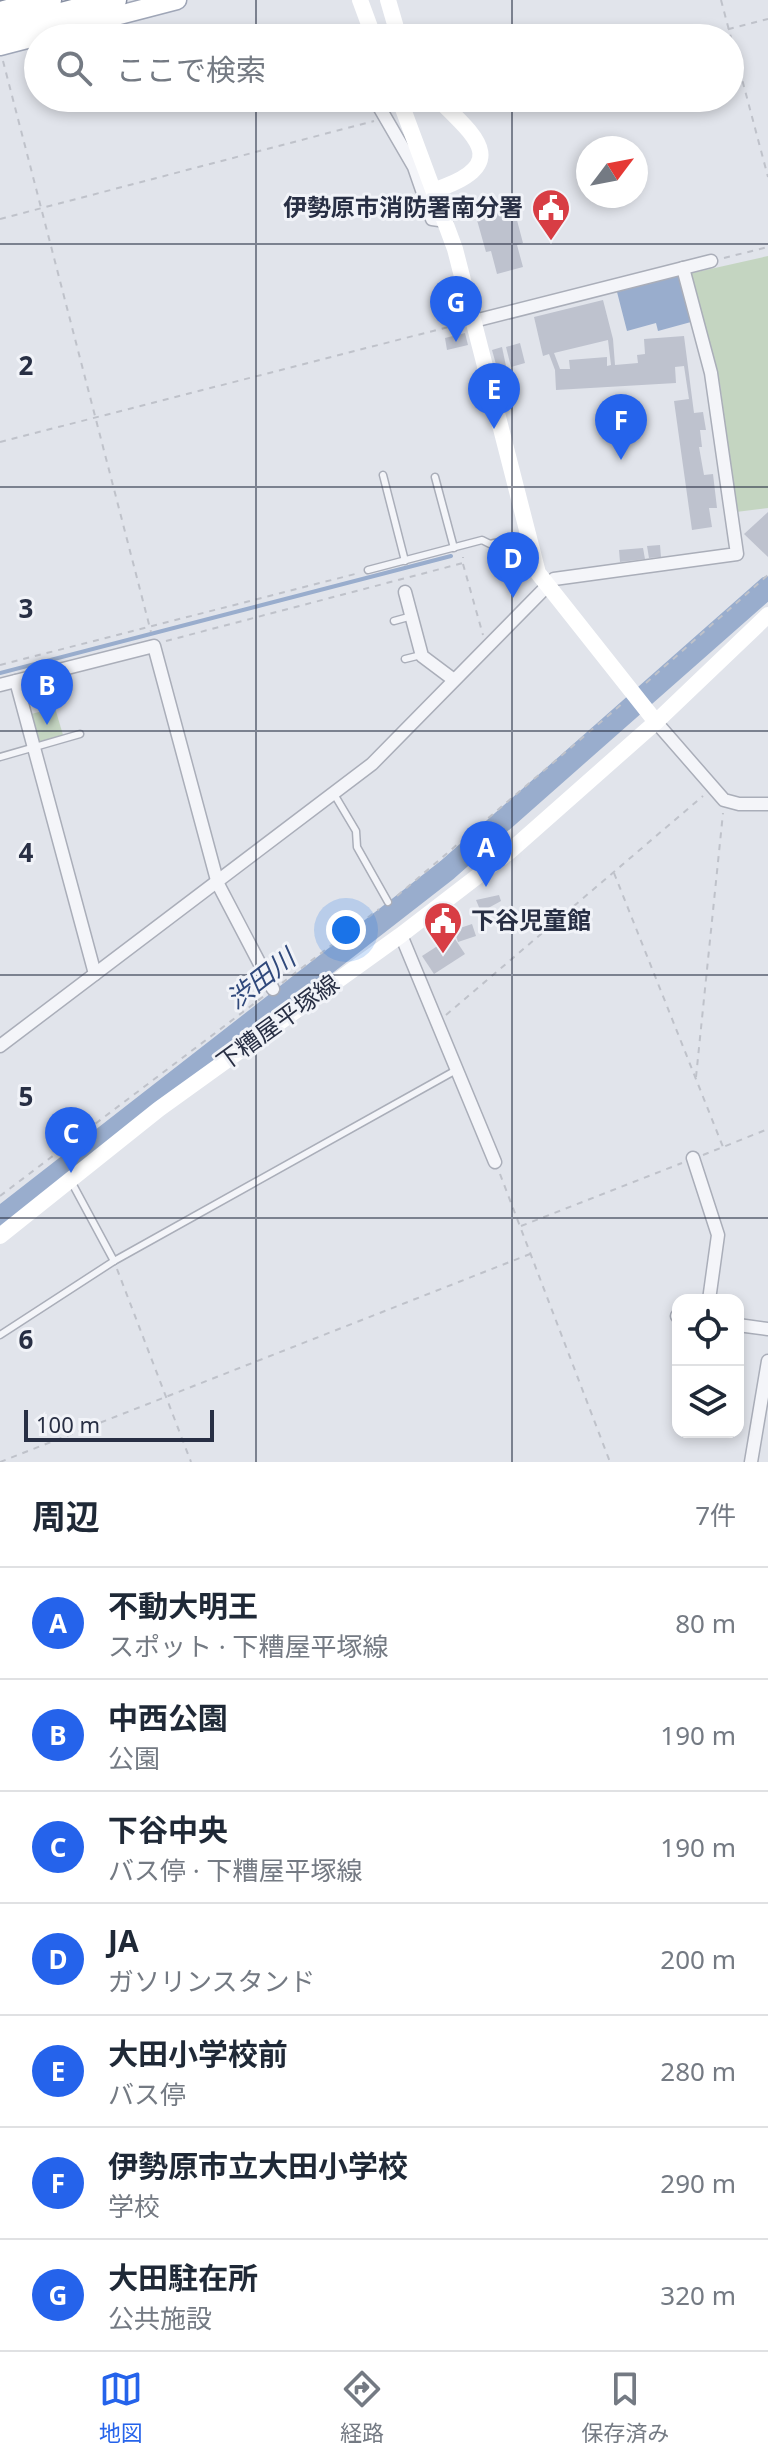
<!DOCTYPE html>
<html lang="ja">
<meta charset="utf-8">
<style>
body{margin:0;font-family:"Noto Sans","Noto Sans JP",sans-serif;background:#f6f6f7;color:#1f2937}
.controls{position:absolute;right:24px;bottom:24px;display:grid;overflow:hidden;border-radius:16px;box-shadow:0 4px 12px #0003}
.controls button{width:72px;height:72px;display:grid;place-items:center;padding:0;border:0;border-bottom:2px solid #e0e1e3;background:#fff;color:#1f2937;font:40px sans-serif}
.compass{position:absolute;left:576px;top:136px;width:72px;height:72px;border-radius:50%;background:#fff;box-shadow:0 4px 12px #0003;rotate:58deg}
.scale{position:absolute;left:24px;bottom:20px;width:190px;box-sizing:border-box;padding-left:8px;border:4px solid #282f44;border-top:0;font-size:22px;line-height:28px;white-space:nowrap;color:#282f44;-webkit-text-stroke:6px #f1f3f8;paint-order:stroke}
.you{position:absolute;left:346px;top:930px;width:28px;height:28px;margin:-20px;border:6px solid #fff;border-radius:50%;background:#1a73e8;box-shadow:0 0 0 12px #1a73e833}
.badge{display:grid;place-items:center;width:52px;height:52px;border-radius:50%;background:#2563eb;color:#fff;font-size:26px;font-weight:700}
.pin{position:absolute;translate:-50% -66px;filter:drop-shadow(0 2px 4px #0008)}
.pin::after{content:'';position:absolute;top:42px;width:28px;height:24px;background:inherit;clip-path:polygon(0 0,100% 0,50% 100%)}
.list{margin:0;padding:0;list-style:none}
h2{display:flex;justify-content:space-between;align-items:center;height:104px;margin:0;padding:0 32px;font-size:34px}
h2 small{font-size:26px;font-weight:400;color:#747a83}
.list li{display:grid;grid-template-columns:52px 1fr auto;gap:24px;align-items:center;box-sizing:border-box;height:112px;padding:0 32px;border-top:2px solid #e0e1e3}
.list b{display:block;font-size:30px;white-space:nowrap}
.list p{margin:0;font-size:26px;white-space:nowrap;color:#747a83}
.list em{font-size:26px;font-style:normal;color:#747a83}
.icon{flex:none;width:44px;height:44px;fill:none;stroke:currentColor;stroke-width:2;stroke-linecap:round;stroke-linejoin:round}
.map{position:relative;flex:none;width:768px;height:1462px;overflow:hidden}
.search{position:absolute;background:#fff;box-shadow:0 4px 12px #0003;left:24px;right:24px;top:24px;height:88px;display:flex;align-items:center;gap:20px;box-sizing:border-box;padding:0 28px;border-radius:44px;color:#747a83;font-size:30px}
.sheet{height:888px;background:#fff}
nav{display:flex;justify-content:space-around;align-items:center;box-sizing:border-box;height:112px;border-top:2px solid #e0e1e3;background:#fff;font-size:22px;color:#747a83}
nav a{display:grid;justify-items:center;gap:4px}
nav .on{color:#2563eb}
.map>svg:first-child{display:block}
.green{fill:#c4d5c1}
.water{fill:#99adcd}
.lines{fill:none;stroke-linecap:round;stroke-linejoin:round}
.stream{stroke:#99adcd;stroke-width:4}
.river{stroke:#99adcd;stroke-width:22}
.building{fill:#bec2ce;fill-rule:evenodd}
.lane-casing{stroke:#aaaeb9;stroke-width:9}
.street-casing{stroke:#aaaeb9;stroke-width:15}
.primary-casing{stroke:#9fa6b7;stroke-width:21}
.highway-casing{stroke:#878fa2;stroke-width:25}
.path{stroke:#bfc2ca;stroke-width:2;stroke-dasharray:6 6;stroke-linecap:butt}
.lane{stroke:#f4f5f9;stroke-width:6}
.street{stroke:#f4f5f9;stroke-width:12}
.secondary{stroke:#fff;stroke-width:16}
.primary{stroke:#fff;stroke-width:18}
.highway{stroke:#fff;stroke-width:22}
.grid{fill:none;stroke:#282f44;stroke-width:2;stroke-opacity:0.55}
.labels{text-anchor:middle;stroke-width:6;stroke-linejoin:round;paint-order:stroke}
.poi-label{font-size:24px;font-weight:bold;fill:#282f44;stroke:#f1f3f8;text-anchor:end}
.street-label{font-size:24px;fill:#282f44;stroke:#f1f3f8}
.water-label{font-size:26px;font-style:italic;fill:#2f487b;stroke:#f1f3f8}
.grid-label{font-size:26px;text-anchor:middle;font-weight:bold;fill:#282f44;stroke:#f1f3f8;stroke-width:6;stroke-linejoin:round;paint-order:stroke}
</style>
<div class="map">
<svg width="768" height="1462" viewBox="0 0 768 1462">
<rect width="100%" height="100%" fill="#e1e4eb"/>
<g class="green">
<path d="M768 256V508L736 512 720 384 688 274Z"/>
<path d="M55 708 63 735 38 742 31 714Z"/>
</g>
<path class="water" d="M679 275 691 322 658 331 656 323 627 331 617 292Z"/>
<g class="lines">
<path class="stream" d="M0 673 451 556"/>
<path class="river" d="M0 1218 447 870 768 587"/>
</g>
<g class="building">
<path d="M513 205 523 243 517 245 523 267 497 274 491 251 486 252 475 213Z"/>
<path d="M603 300 613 339 615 365 638 363 637 355 645 354 644 339 684 336 694 413 703 412 706 430H700L702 447H699L704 475 713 474 717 508H709L712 527 692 530 674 401 689 399 684 366 675 367 676 383 556 390 555 370 549 354 543 356 534 317ZM608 340 611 365 607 366V357L569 360 570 369H560L554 353Z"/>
<path d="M465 333 468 345 447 350 445 338Z"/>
<path d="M520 343 525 363 511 367 506 347Z"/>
<path d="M502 347 506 366 497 368 492 350Z"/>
<path d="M768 512V557L744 534Z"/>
<path d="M660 545 661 557 649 558 647 546Z"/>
<path d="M643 548 645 559 620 562 619 550Z"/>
<path d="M499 895 501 901 481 912 476 900Z"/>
<path d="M472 924 476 936 458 942 454 930Z"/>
<path d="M453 936 465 954 434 974 422 956Z"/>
</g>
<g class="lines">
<g class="lane-casing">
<g id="lane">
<path d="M383 475 405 561"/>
<path d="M435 477 454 548"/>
<path d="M368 570 482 540 490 544 525 536"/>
<path d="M394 621 412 616"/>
<path d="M405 659 421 655"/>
<path d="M0 757 80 734"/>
<path d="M334 794 356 831 357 847 388 902"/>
<path d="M72 1183 114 1261"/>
<path d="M0 1335 114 1261 458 1069"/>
</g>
</g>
<g class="street-casing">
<g id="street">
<path d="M374 98 414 167 432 219 446 221"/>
<path d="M474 321 711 261"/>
<path d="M405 592 422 656 454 680"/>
<path d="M16 681 95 974"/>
<path d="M0 685 154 646 218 884 273 989"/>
<path d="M656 722 724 800 739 804H768"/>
<path d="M401 935 495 1162"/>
<path d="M0 1046 372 764 554 579 737 554 711 373 683 268"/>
<path d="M693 1158 718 1235 709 1300"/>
<path d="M677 1316H678"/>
<path d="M738 1325 768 1329"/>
<path d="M751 1462 768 1361"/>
</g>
</g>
<g class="primary-casing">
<path id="primary" d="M0 46 177 0"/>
</g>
<g class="highway-casing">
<g id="highway">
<path d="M0 13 50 0"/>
<path d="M0 30 115 0"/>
</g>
</g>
<g class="path">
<path d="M721 0 768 177"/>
<path d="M693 38 768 19"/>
<path d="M3 61 151 632"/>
<path d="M0 219 374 121"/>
<path d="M724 258 768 247"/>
<path d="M0 442 460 324"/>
<path d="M463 564 483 635"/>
<path d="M166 641 463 563V557"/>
<path d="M0 665 359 573"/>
<path d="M646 683 768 575"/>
<path d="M614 873 723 1147"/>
<path d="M397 896 623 703"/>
<path d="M282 983 379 909"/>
<path d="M446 1015 703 796"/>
<path d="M696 1077 723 813"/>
<path d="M703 1155 768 1129"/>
<path d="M500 1174 610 1462"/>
<path d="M0 1196 264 996"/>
<path d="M521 1226 682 1163"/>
<path d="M117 1269 191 1462"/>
<path d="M0 1462 530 1254"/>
</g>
<use href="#lane" class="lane"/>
<use href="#street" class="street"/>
<g class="secondary">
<path d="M360 0 374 38"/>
<path d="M388 0 399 38"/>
<path d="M399 98 455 249 538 573 656 722"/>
<path d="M435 190C513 164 475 136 437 98"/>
<path d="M0 1236 159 1109 401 935 509 852 656 722 768 615"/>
</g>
<use href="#primary" class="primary"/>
<use href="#highway" class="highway"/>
</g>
<path class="grid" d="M256 0V38M512 0V38M256 98V1462M512 98V1462M0 244H768M0 487H768M0 731H768M0 975H768M0 1218H768"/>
<defs>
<g id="civic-pin" transform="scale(2)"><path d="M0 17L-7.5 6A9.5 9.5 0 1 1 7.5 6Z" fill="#d83d44" stroke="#f1f3f8"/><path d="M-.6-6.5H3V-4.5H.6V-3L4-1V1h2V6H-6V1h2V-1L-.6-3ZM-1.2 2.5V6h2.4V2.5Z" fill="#fff"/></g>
</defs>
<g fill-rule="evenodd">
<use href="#civic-pin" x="551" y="208"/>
<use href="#civic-pin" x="443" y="921"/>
</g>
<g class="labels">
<g class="poi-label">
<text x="523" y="216">伊勢原市消防署南分署</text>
<text x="471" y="929" text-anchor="start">下谷児童館</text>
</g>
<g class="street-label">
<text transform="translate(278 1023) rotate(-36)" y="8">下糟屋平塚線</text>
</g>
<g class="water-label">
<text transform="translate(261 979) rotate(-38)" y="9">渋田川</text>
</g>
</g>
<g class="grid-label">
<text x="26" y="375">2</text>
<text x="26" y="618">3</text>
<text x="26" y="862">4</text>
<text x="26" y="1106">5</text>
<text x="26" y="1349">6</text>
</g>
</svg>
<div class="controls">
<button><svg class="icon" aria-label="locate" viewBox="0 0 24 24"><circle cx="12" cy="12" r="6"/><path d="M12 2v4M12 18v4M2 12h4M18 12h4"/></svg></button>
<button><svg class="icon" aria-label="layers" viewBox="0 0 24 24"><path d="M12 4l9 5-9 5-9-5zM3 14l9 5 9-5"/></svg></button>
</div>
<svg class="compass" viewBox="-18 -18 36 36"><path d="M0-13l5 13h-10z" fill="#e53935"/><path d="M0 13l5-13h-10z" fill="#747a83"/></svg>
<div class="scale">100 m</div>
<div class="you"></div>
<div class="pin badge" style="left:486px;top:887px">A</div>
<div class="pin badge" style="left:47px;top:725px">B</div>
<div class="pin badge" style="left:71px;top:1173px">C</div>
<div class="pin badge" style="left:513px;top:598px">D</div>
<div class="pin badge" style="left:494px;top:429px">E</div>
<div class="pin badge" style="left:621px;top:460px">F</div>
<div class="pin badge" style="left:456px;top:342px">G</div>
<div class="search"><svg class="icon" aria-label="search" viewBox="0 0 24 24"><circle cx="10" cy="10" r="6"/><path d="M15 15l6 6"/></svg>ここで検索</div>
</div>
<section class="sheet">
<h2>周辺<small>7件</small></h2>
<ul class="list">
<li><span class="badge">A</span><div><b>不動大明王</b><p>スポット · 下糟屋平塚線</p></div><em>80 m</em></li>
<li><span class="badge">B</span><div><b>中西公園</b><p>公園</p></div><em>190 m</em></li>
<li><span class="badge">C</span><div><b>下谷中央</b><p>バス停 · 下糟屋平塚線</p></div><em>190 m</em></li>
<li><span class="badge">D</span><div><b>JA</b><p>ガソリンスタンド</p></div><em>200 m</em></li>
<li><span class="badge">E</span><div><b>大田小学校前</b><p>バス停</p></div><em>280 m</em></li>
<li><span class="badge">F</span><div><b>伊勢原市立大田小学校</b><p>学校</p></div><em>290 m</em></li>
<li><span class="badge">G</span><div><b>大田駐在所</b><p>公共施設</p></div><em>320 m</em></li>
</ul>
</section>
<nav>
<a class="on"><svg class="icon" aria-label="map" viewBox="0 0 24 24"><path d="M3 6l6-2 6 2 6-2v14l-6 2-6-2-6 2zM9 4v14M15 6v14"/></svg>地図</a>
<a><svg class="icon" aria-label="directions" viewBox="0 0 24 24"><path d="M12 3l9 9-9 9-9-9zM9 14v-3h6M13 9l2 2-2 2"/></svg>経路</a>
<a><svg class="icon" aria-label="saved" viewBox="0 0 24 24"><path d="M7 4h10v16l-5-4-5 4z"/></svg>保存済み</a>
</nav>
